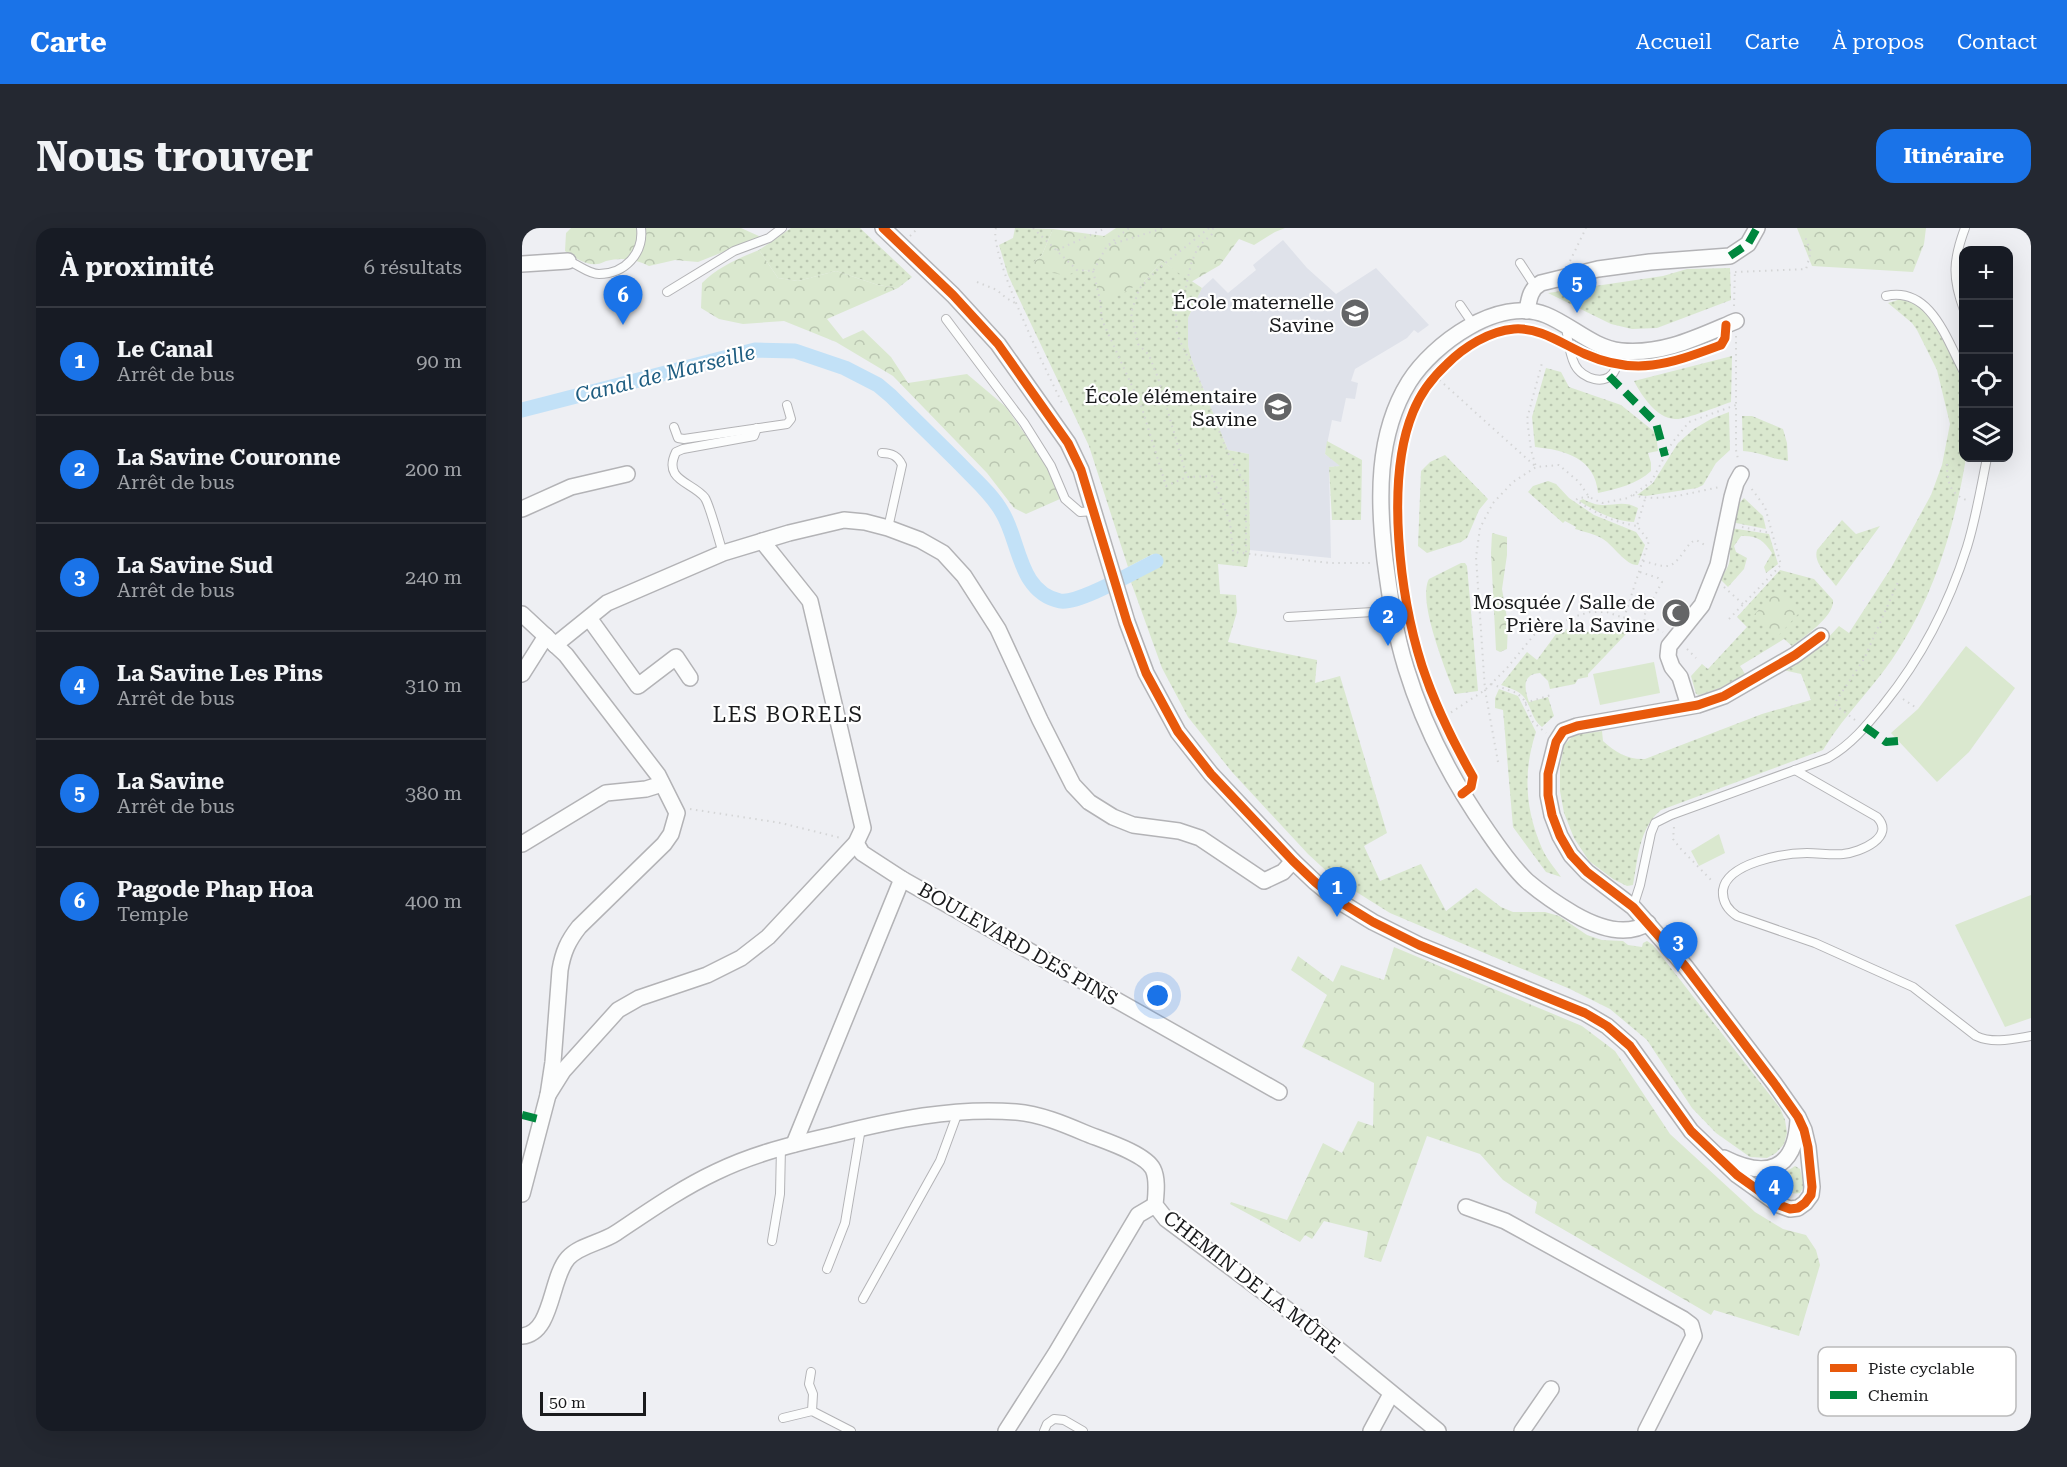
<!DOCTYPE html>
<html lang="fr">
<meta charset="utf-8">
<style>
body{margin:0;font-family:"Roboto Serif",serif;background:#242831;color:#f1f3f6}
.controls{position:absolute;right:18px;top:18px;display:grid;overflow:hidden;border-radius:12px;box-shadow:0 6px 24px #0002}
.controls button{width:54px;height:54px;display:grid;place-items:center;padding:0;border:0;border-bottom:2px solid #363941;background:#171b24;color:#f1f3f6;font:30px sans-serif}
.scale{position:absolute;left:18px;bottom:15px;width:106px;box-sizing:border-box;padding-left:6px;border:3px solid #191a1c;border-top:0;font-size:16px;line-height:21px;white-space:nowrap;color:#191a1c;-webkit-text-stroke:4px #fff;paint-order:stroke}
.you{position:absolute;left:636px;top:768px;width:21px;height:21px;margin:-15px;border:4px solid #fff;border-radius:50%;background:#1a73e8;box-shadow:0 0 0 9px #1a73e833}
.badge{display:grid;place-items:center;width:39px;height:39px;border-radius:50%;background:#1a73e8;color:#fff;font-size:20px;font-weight:700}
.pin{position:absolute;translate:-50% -50px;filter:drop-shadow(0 2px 3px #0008)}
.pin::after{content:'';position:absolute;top:32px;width:21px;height:18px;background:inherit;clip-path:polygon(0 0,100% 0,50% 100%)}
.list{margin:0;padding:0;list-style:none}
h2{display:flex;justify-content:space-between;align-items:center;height:78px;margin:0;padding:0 24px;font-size:26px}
h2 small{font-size:20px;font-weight:400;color:#9ea1a6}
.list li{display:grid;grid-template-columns:39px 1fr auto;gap:18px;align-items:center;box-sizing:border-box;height:108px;padding:0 24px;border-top:2px solid #363941}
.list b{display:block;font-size:22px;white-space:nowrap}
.list p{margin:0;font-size:20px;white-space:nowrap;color:#9ea1a6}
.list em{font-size:20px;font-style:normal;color:#9ea1a6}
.icon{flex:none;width:33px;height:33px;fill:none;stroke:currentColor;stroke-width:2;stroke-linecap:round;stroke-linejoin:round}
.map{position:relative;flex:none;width:1509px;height:1203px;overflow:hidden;border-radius:18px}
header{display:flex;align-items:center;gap:36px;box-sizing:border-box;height:84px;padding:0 30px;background:#1a73e8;color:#fff}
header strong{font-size:28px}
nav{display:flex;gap:33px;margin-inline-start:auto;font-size:21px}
.intro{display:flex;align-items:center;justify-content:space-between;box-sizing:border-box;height:144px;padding:0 36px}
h1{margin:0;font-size:42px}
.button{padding:15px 27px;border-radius:18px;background:#1a73e8;color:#fff;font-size:21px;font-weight:700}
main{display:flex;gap:36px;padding:0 36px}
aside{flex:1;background:#171b24;border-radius:18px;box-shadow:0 6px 24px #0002}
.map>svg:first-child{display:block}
.built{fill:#dfe2ea}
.grass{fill:url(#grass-dots)}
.forest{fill:url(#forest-crowns)}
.pitch{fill:#dae8cf}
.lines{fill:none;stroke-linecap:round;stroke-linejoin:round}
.canal{stroke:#c2e1f7;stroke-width:15}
.lane-casing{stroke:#b3b3b6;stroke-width:10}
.street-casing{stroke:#b3b3b6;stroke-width:18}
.path{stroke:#d4d5d6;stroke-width:2;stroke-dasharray:1.5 4.5;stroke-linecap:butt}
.lane{stroke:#fcfdfd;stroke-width:8}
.street{stroke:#fcfdfd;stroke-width:15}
.quiet{stroke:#00873e;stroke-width:8;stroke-dasharray:15 8;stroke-linecap:butt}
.cycleway-casing{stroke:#fff;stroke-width:13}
.cycleway{stroke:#e8590c;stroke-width:9}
.labels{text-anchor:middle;stroke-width:4.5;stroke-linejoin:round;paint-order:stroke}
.poi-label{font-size:20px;fill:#191a1c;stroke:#fff;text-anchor:end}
.street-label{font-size:20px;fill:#191a1c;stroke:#fff}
.water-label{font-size:21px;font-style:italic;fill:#1e5d81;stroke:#fff}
.quarter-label{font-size:22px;letter-spacing:1.5px;fill:#191a1c;stroke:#fff}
.key{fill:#fff;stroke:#bababb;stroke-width:1.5}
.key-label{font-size:16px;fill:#191a1c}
</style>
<header>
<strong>Carte</strong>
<nav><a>Accueil</a><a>Carte</a><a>À propos</a><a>Contact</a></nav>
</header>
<div class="intro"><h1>Nous trouver</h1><a class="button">Itinéraire</a></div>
<main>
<aside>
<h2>À proximité<small>6 résultats</small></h2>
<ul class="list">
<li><span class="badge">1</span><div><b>Le Canal</b><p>Arrêt de bus</p></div><em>90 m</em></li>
<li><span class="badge">2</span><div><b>La Savine Couronne</b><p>Arrêt de bus</p></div><em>200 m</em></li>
<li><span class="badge">3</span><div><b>La Savine Sud</b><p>Arrêt de bus</p></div><em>240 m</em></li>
<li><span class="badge">4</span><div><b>La Savine Les Pins</b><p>Arrêt de bus</p></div><em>310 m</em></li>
<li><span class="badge">5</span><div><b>La Savine</b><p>Arrêt de bus</p></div><em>380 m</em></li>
<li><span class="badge">6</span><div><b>Pagode Phap Hoa</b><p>Temple</p></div><em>400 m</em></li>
</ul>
</aside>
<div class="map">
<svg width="1509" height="1203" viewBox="0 0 1509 1203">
<defs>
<pattern id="grass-dots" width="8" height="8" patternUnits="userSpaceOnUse" patternTransform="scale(1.5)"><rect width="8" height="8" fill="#dae8cf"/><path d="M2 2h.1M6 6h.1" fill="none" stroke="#bac6b1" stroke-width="1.8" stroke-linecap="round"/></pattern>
<pattern id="forest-crowns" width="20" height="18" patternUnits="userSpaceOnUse" patternTransform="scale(1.5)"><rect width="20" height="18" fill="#dae8cf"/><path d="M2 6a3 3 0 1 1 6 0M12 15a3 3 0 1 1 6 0" fill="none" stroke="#bac6b1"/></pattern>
</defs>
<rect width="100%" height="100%" fill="#eeeff3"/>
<path class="built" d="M761 12 785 40 814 66 854 40 907 97 896 105 892 102 885 110 833 141 829 153 836 155 833 171 824 170 819 194 810 192 803 226 819 238 807 239 809 330 728 322 727 226 706 222 669 130 666 117V90L680 60 691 50 706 65 734 42 731 37Z"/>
<g class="grass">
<path d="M269 0H338L390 49 376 60 356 57 314 43 276 53 256 50 237 22Z"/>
<path d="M493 0 531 1 520 27 512 34 622 53 640 33 680 60 666 90V117L669 130 706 222 727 226 728 322 725 339 696 336 698 366 714 367 715 384 706 414 795 432 793 455 818 448 865 605 842 618 858 653 899 636 924 683 954 660 979 679 991 684H1023L1037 688 1065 707 1080 712 1101 713 1106 717 1120 719 1121 715 1125 713 1131 717 1258 880 1263 892 1265 905 1262 916 1254 925 1245 930 1228 929 1194 905 1170 880 1125 812 1088 781 1048 761 868 685 812 650 786 626 710 544 666 489 640 440 609 354 637 338 631 326 606 339 567 218 500 77 486 47 477 17 491 10Z"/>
<path d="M1208 40 1209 72 1135 100 1110 101 1089 96 1026 65 1141 48 1165 41Z"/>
<path d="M1379 71 1394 76 1408 88 1438 143 1441 157 1442 230H1444C1433 296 1414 362 1378 419 1356 456 1323 485 1301 522L1139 582C1117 600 1116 630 1111 657L1105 658 1091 651 1067 633 1052 610 1042 585 1038 563V539L1042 517 1052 507 1080 503 1081 513C1093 524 1106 532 1123 531L1240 486 1289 472 1279 446 1261 442 1303 413 1317 398 1327 405 1369 340 1409 267 1420 237 1428 196 1415 142 1395 102 1390 95 1366 75Z"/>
<path d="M1210 128 1209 174C1197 178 1163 192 1153 191 1134 190 1120 168 1112 153Z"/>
<path d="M1024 140 1039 144 1047 159 1099 177 1134 205 1136 223 1126 225 1129 235V243C1116 256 1094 261 1076 265 1073 230 1043 222 1013 219L1010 189Z"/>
<path d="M1207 184 1208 222 1194 235 1181 257 1175 260 1124 268 1115 267 1131 255 1156 215 1172 201 1189 191Z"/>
<path d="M1220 188H1230L1261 201 1265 215 1266 233C1250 231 1237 224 1221 223Z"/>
<path d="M805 213 840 232 839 292H810L807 239 818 238 803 226Z"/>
<path d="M923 227 966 271 957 282 945 310 939 314 905 325 896 318 899 243 908 234Z"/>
<path d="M1026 253 1034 256 1047 270 1072 287 1114 304 1123 317 1116 337C1104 338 1092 318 1081 311 1073 306 1063 304 1053 301L1054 299 1043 293 1041 295 1006 264 1011 258Z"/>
<path d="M1222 270 1241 288 1244 301 1209 294 1212 281Z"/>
<path d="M1061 271C1086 285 1095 269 1116 280L1112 294C1091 293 1075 284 1057 273Z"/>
<path d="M1320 292 1334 306 1358 298 1314 358C1306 347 1291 335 1295 322Z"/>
<path d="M1209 300 1247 306 1256 336 1244 345 1242 339 1250 325C1242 312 1234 307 1219 308L1212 318 1214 324 1225 330 1222 341 1206 359 1198 351C1217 326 1202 326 1209 300Z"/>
<path d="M939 335H943L945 338 956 463 933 466C924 443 895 372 907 351Z"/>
<path d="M1258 342 1292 351 1311 372C1313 388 1282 409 1270 418L1262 411 1218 438 1223 446 1198 460 1177 467 1174 466 1169 448 1180 436 1186 441 1225 399 1215 389Z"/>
<path d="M1044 401 1085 406 1103 402 1104 406 1066 446V449L1056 451 1053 456 1028 461 1026 453 1018 445C1000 446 1002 460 1007 474L1026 469 1032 488 1020 499C1009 491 1010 478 1001 468 996 462 987 460 979 457L1005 424 1015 432 1034 406 1043 404Z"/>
<path d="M977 461 996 468 1014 504C1001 543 1003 580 1019 618 1023 629 1032 639 1039 649L1024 644 991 599 981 482 973 480V470Z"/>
<path d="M1273 938 1278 941 1282 958 1278 965C1268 967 1262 961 1257 953L1258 948Z"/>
</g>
<g class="forest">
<path d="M49 0H219L239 9 176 34 153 32 127 38C114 31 99 29 84 33 81 34 78 36 75 36 64 38 52 29 43 23L44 5Z"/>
<path d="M594 0H763L753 4 732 17 717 11 698 37 669 54 640 33 622 53 583 75 567 43 557 42 546 47 515 43 512 34 520 27 531 1 582 8Z"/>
<path d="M1275 0H1404L1402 16 1391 44 1290 38Z"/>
<path d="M237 22 256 50 276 53 314 43 356 57 376 60 305 91 321 111 341 102 369 129 386 155 445 146 484 179 523 235 538 271 504 286 492 280 465 245 371 148 314 114 262 93 221 96 197 91 179 80 180 55C196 39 217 30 237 22Z"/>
<path d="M970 305 985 309V327L980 361 986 396 985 421 978 424 974 422 969 325Z"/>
<path d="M1255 362 1279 383 1256 408 1232 387Z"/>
<path d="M872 719 1060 798 1093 823 1148 906 1233 984 1261 1001 1284 1007 1294 1022 1298 1037 1277 1108 1192 1082 1189 1087 1013 985 1015 974 981 952 958 926 905 908 859 1034 842 1029 846 1004 802 993 790 1011 783 1007 778 1014 708 976 709 974 765 992 801 915 820 925 836 893 851 898 852 855 780 819 805 767 769 742 776 728 811 754 819 737 862 752Z"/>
</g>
<g class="pitch">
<path d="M1444 418 1493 460 1447 524 1415 554 1369 505 1396 481Z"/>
<path d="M1132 434 1138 465 1078 477 1071 446Z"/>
<path d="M1197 606 1203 625 1177 638 1169 623Z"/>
<path d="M1509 667V790L1483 799 1433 697Z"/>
</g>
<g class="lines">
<path class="canal" d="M0 182 233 122 273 123 323 140 356 157 369 168C392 191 415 213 438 236 452 251 470 266 480 284 498 313 496 364 538 373 556 377 615 342 634 333"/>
<g class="lane-casing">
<g id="lane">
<path d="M46 33C56 36 66 46 77 46 103 46 122 25 119 0"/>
<path d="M998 35 1013 58"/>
<path d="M145 64 212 23 247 10 260 0"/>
<path d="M1364 68C1409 58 1425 113 1442 144"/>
<path d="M938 77 951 96"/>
<path d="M1442 82C1430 50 1431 32 1443 0"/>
<path d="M424 91 502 195 529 238 543 271 558 284 572 283"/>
<path d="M1044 99C1046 111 1047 126 1053 137 1060 151 1085 159 1093 142 1096 137 1095 128 1096 123"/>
<path d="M152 199 156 210 162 211 265 196 269 191 265 177"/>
<path d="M360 225C370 225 376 228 380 237L366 300"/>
<path d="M201 325C197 313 188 278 183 270 171 254 140 253 154 224L161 221 232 208 235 200"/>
<path d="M766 389 851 384 870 380"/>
<path d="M1273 542 1355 589C1374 609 1339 624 1321 626 1309 627 1297 625 1285 625 1262 625 1205 635 1201 662 1200 674 1206 682 1215 688L1293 715 1391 759 1454 808C1471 816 1491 811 1509 808"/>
<path d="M1111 679 1118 657 1129 605 1133 595 1149 587 1306 530C1330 516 1345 497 1362 476 1400 429 1427 376 1445 319 1454 290 1459 259 1465 230"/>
<path d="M250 1013 258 966 259 919"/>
<path d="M305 1041 323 995 339 900"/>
<path d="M341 1071 418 933 436 884"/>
<path d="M289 1144 287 1156 291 1166 290 1183"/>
<path d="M261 1190 290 1183 329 1203"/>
<path d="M522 1203 525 1196 532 1191 542 1192 561 1203"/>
</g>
</g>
<g class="street-casing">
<g id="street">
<path d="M361 0 431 67 476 116 546 215 559 242 605 394 624 445 656 504 689 546 771 633 793 654 815 672 851 694 897 717 1063 785 1085 798 1108 818 1169 903 1215 947 1257 977 1268 981 1276 980 1283 975 1289 967 1290 959 1286 919 1282 902 1276 889 1252 855 1163 738 1111 679 1065 644 1049 627 1038 608 1030 587 1026 567V546L1034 514 1041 503 1055 498 1176 477 1202 468 1273 427 1299 408"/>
<path d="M0 36 46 33"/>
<path d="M1005 83C1007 71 1008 61 1019 55L1076 41 1128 34 1208 28 1226 16 1235 0"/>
<path d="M0 281 49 259 105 246"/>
<path d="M0 386 44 427 73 465 136 547 155 585 149 606 142 616 57 699C46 713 41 724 38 742L31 834 26 867 0 966"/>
<path d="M67 390 116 458 154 429 168 450"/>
<path d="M33 417 85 375 201 325 267 305 322 292 343 294 366 300 398 312 421 325 442 348 476 401 518 492 551 557 567 574 591 589 611 597 657 603 678 610 742 653 761 644 771 633"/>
<path d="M0 446 24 408"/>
<path d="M1167 478 1158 449 1150 439 1146 428 1147 418 1180 377 1196 337 1210 269 1214 255 1219 246"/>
<path d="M334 615 340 625 380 651 757 864"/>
<path d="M0 616 84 565 124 561 140 556"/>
<path d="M1126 695C1103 710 1073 698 1052 686 1035 676 1019 665 1005 653 990 639 977 620 966 604 931 554 902 499 884 440 873 405 868 369 863 332 856 273 854 207 887 154 911 116 976 68 1024 87 1049 97 1071 120 1099 123 1141 127 1176 109 1214 93"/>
<path d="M26 867 41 843 96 782 117 770 185 747 219 730 246 709 334 615 341 600 288 373 240 313"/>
<path d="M272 916 380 651"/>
<path d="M1202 930C1244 951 1273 943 1276 892"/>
<path d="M944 979 983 993 1161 1091 1169 1097 1172 1108 1124 1203"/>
<path d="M0 1108C31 1105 28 1050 46 1030 58 1017 79 1015 94 1005 127 983 158 961 194 944 231 926 271 916 311 907 371 892 431 879 494 884 518 886 542 896 563 905 580 912 623 925 631 941 636 951 634 966 633 977L644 991 794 1103 916 1203"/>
<path d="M484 1203 534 1125 616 987 633 977"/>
<path d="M849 1203 869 1166"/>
<path d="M1000 1203 1029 1161"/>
</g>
</g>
<g class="path">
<path d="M474 0C466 25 526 146 540 175L538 177"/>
<path d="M511 0 555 42 571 43 585 18 607 0"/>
<path d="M687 0 637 40 617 61 609 85 616 116 627 127 636 150 665 249 690 248 708 294 711 324 808 335H850"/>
<path d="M691 0 690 6 676 19 669 36 663 63 654 87 655 107 678 154 705 223 724 258V326"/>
<path d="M388 8 396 0"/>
<path d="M587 17 642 0"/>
<path d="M535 22 584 0"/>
<path d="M1048 33 1064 0"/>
<path d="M571 43 578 72 580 92 620 180 644 258 665 249"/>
<path d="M1213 44 1284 41 1289 24 1283 9"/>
<path d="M455 54 475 62 484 70 495 76"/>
<path d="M1212 78 1213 42"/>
<path d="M1214 108V222L1216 231"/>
<path d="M913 148 1014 239 1009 222 1005 191 1020 135"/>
<path d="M1425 236C1425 254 1428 267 1447 273"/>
<path d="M1111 267C1138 275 1171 264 1198 259"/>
<path d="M1067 269 1056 270 1054 272C1074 286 1092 294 1115 298"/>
<path d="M1220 299 1249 305"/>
<path d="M1121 333C1145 339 1148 344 1163 322 1167 317 1168 314 1174 312L1185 318"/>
<path d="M1118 344 1136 350 1140 354 1123 386 1122 398"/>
<path d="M1202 359 1222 377"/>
<path d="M1102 390 1127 313 1115 298 1123 271"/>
<path d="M1207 391 1259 337 1243 279 1229 260"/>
<path d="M1165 421 1174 430"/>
<path d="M969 456 995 465 1002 472 1011 494 1024 505"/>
<path d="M1381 471 1396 481"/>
<path d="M1003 475 1029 467"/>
<path d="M919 491 963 462 985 440 1012 407 1051 389 1068 384H1085L1102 390 1116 397 1129 398 1141 404"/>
<path d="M1333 492 1312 476 1342 431 1377 352"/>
<path d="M976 534 963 462 954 329 958 300 971 275 991 254 1014 239 1037 237 1057 254 1067 269 1080 275 1106 270 1129 254 1150 215 1167 194 1214 177"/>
<path d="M168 581 259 595 319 610"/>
<path d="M1152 599 1151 611 1158 620 1191 654"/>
</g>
<use href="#lane" class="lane"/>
<use href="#street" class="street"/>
<g class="quiet">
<path d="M1208 28 1226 16 1235 0"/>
<path d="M1087 148 1134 195 1143 228"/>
<path d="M1343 499 1364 514 1376 513"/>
<path d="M0 887 20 892"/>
</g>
<g class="cycleway-casing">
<g id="cycleway">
<path d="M361 0 431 67 476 116 546 215 559 242 605 394 624 445 656 504 689 546 771 633 793 654 815 672 851 694 897 717 1063 785 1085 798 1108 818 1169 903 1215 947 1257 977 1268 981 1276 980 1283 975 1289 967 1290 959 1286 919 1282 902 1276 889 1252 855 1163 738 1111 679 1065 644 1049 627 1038 608 1030 587 1026 567V546L1034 514 1041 503 1055 498 1176 477 1202 468 1273 427 1299 408"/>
<path d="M940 566 949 559 951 549C931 514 913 477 900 438 878 369 863 252 891 184 898 166 911 149 925 136 942 119 967 103 992 101 1018 99 1040 116 1063 126 1115 149 1150 135 1199 117L1203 110 1204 97"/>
</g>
</g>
<use href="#cycleway" class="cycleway"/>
</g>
<defs>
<g id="school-disc" transform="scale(1.5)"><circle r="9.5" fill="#646567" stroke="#fff"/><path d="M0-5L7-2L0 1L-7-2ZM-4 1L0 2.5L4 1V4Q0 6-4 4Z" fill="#fff"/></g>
<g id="mosque-disc" transform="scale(1.5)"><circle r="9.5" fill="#646567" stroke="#fff"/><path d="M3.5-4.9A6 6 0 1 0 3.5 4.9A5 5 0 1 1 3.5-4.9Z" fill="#fff"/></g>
</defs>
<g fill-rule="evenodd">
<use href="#school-disc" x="833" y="85"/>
<use href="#school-disc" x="756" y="179"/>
<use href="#mosque-disc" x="1154" y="385"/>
</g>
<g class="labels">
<g class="poi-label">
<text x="812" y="81">École maternelle<tspan x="812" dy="23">Savine</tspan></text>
<text x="735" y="175">École élémentaire<tspan x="735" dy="23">Savine</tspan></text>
<text x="1133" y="381">Mosquée / Salle de<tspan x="1133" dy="23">Prière la Savine</tspan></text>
</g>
<g class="street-label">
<text transform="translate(496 716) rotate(30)" y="7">BOULEVARD DES PINS</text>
<text transform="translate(730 1054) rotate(38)" y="7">CHEMIN DE LA MÛRE</text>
</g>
<g class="water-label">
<text transform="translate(143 146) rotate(-14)" y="7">Canal de Marseille</text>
</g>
<g class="quarter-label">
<text x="266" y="494">LES BORELS</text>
</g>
</g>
<rect x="1296" y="1119" width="198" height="69" rx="9" class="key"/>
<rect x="1308" y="1136" width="27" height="8" fill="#e8590c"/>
<rect x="1308" y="1163" width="27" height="8" fill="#00873e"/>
<g class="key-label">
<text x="1346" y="1146">Piste cyclable</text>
<text x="1346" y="1173">Chemin</text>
</g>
</svg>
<div class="controls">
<button>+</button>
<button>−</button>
<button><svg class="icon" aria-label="locate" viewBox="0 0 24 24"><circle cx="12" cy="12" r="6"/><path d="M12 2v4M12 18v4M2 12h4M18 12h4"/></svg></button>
<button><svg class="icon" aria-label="layers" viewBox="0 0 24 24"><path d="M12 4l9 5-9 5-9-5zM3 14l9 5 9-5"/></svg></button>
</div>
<div class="scale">50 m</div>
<div class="you"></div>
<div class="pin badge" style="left:815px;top:689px">1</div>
<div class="pin badge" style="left:866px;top:418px">2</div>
<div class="pin badge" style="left:1156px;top:744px">3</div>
<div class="pin badge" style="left:1252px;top:988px">4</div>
<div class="pin badge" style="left:1055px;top:85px">5</div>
<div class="pin badge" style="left:101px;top:97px">6</div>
</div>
</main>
